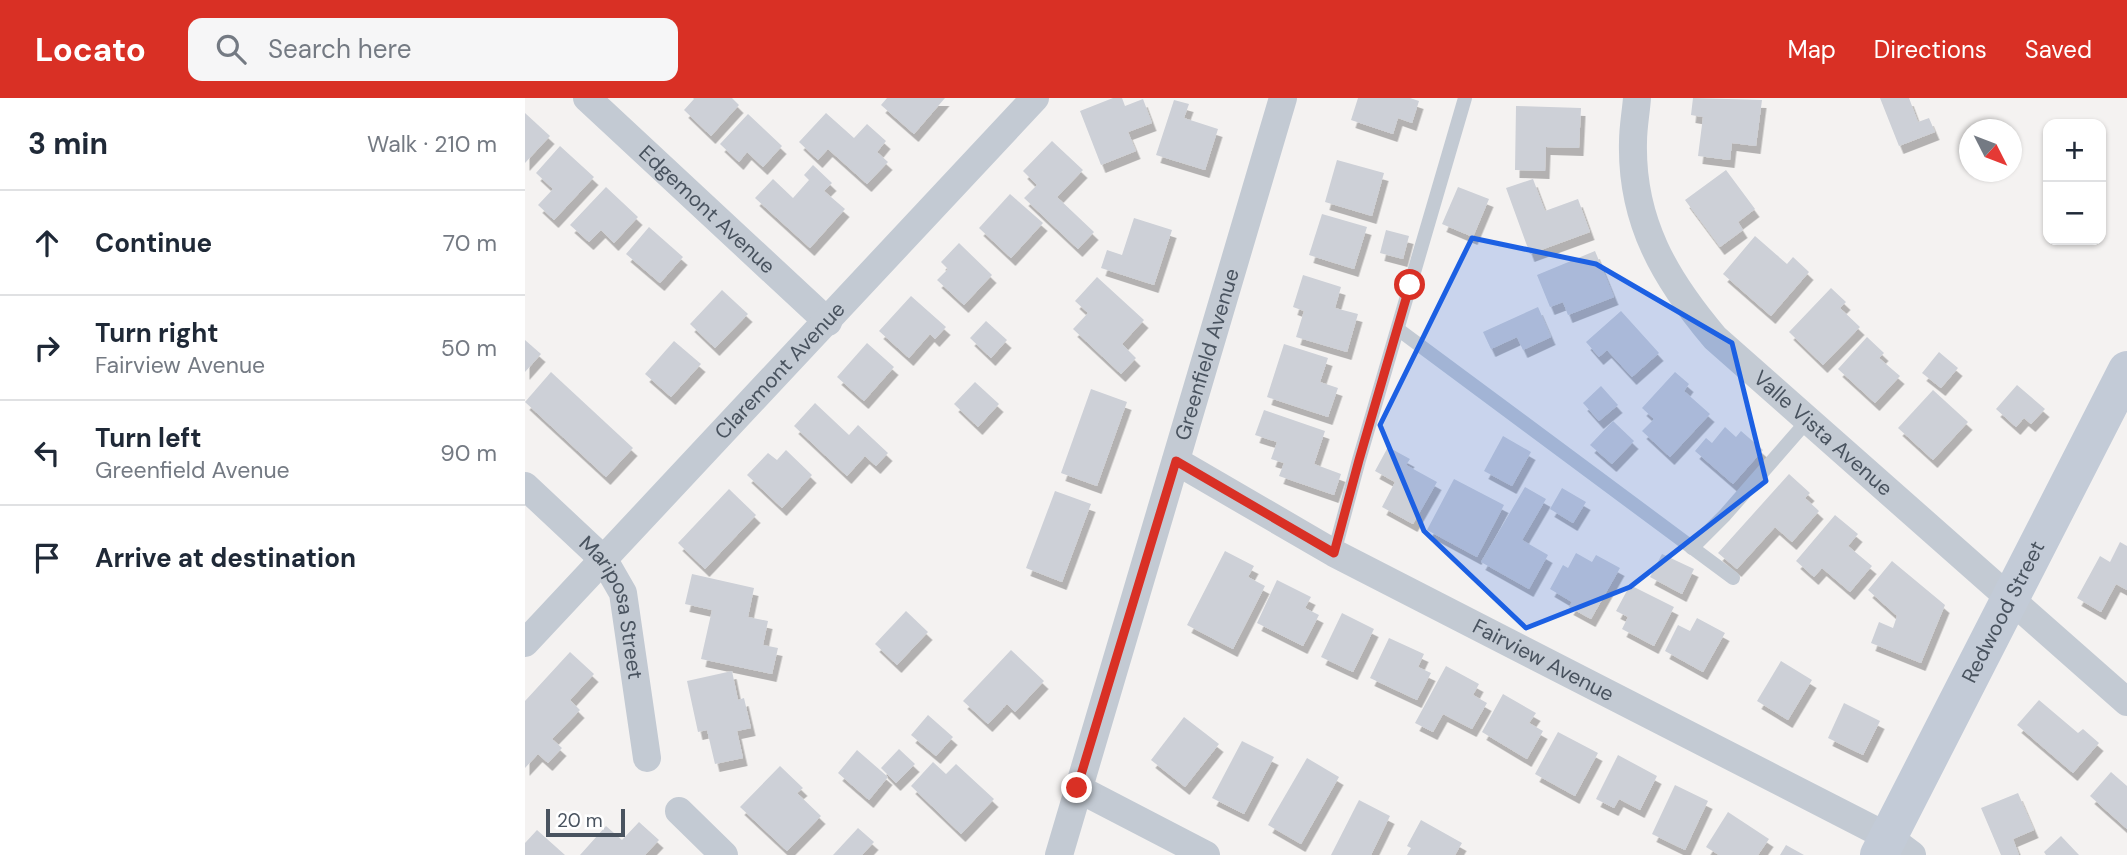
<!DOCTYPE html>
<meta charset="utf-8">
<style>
body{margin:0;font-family:"DM Sans",sans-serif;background:#f6f6f7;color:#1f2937}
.controls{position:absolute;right:21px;top:21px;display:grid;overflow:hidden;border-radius:14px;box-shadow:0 2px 5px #0004}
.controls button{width:63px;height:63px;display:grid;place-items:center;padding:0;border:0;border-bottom:2px solid #e0e1e3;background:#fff;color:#1f2937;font:35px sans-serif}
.compass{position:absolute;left:1434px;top:21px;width:63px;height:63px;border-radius:50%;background:#fff;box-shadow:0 2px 5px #0004;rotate:132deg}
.scale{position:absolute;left:21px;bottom:18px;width:79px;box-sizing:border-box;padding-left:7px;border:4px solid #49535f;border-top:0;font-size:19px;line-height:24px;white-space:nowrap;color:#49535f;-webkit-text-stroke:5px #fff;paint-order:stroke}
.stop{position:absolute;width:21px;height:21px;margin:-16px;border:5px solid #d93025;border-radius:50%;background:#fff}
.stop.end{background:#d93025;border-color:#fff;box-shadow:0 2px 7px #0008}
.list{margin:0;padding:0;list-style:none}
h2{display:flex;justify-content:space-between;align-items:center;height:91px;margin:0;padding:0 28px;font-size:30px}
h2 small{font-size:23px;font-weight:400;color:#747a83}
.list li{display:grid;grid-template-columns:46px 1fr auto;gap:21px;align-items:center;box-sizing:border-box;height:105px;padding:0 28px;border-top:2px solid #e0e1e3}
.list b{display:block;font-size:26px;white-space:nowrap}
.list p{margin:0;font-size:23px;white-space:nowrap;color:#747a83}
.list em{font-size:23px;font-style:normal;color:#747a83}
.icon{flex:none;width:38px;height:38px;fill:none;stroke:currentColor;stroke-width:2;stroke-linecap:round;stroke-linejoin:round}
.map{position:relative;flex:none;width:1602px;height:757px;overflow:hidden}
header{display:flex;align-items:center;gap:42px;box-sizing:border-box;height:98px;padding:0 35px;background:#d93025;color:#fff}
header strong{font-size:33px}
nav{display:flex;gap:38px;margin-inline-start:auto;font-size:24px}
.search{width:490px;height:63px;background:#f6f6f7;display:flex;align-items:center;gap:18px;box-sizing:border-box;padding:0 24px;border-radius:14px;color:#747a83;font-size:26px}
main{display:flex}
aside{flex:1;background:#fff}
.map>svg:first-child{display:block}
.building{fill:#cdd0d7;filter:url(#shadow)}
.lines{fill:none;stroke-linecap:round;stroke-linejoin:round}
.lane{stroke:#c3cad3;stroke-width:14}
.street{stroke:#c3cad3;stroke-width:28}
.secondary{stroke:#c3cbd7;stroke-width:38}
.route{stroke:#d93025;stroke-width:9}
.marked{fill:#1c60e3;fill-opacity:0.2;stroke:#1c60e3;stroke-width:5;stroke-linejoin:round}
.labels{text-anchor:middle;stroke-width:6;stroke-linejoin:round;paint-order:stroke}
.street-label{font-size:21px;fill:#49535f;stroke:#fff}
</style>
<header>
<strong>Locato</strong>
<div class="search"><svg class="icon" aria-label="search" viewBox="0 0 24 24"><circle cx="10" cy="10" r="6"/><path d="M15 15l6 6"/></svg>Search here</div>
<nav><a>Map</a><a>Directions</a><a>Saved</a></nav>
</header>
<main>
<aside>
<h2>3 min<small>Walk · 210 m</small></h2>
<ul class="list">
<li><svg class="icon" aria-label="ahead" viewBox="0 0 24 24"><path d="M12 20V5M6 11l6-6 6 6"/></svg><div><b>Continue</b></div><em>70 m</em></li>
<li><svg class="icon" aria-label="right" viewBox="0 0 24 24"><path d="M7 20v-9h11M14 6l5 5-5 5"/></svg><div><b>Turn right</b><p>Fairview Avenue</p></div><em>50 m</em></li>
<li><svg class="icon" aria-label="left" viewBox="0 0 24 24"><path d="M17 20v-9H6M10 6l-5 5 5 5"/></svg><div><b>Turn left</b><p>Greenfield Avenue</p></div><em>90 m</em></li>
<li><svg class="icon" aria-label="arrive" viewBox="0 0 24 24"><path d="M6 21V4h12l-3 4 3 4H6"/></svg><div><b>Arrive at destination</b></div></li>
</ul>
</aside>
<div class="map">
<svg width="1602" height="757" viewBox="0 0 1602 757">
<defs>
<filter id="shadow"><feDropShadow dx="4.5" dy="8" stdDeviation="0" flood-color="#0004"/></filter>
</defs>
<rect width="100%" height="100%" fill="#f4f2f1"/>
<g class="building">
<path d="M168 0H207L214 7 186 38 159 12 169 1Z"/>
<path d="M362 0H420L389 36 356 7Z"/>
<path d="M588 0H597L600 8 618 1 627 25 603 34 611 53 576 67 555 13Z"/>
<path d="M833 0H885L894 3 887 25 873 20 868 36 826 22Z"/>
<path d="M1168 0 1237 2 1231 48 1207 45 1205 62 1173 58 1178 19 1166 17Z"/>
<path d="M1355 0H1384L1393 24 1404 20 1410 34 1374 48Z"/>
<path d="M649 2 664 6 659 20 693 31 680 72 631 57Z"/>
<path d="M991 8 1056 10 1054 50 1021 49 1020 73 990 72Z"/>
<path d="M0 15 25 38 0 65Z"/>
<path d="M301 15 329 40 342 26 361 43 352 54 363 64 342 86 303 51 293 62 274 44Z"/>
<path d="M223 16 257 48 238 69 222 54 214 64 195 46Z"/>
<path d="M527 43 558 72 532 99 569 134 553 151 499 100 512 87 498 73Z"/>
<path d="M35 48 69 79 29 122 13 107 28 91 11 75Z"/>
<path d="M812 62 859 75 847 118 800 104Z"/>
<path d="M288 67 307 85 299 93 320 111 285 150 230 100 248 81 268 100 284 82 279 77Z"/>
<path d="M1201 72 1230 111 1213 124 1218 132 1195 149 1160 102Z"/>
<path d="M1008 81 1020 113 1053 101 1065 134 1005 156 981 90Z"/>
<path d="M81 89 113 119 89 145 76 132 64 144 45 127Z"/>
<path d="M933 89 964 101 948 139 917 126Z"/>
<path d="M485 96 518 125 486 160 454 130Z"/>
<path d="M797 116 842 129 829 171 784 157Z"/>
<path d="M609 120 647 132 629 187 576 170 582 152 597 157Z"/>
<path d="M124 129 158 159 135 185 101 156Z"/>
<path d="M861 132 884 138 878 161 855 155Z"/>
<path d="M1230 138 1262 166 1268 159 1284 174 1246 218 1198 176Z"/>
<path d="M434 145 467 177 439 207 412 182 423 171 416 164Z"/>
<path d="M1070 153 1089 199 1043 217 1038 204 1025 209 1012 177Z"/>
<path d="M778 177 816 189 810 210 833 216 822 254 771 239 779 213 768 209Z"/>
<path d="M572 179 619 222 597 246 611 260 596 276 548 231 563 215 550 203Z"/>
<path d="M1306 190 1321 204 1315 210 1335 229 1298 267 1264 234Z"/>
<path d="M197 192 223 216 190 250 165 226Z"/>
<path d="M386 198 421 229 410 241 405 236 384 260 354 233Z"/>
<path d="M1013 209 1026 239 998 252 992 239 966 251 958 234Z"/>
<path d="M1096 213 1134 255 1107 279 1082 252 1074 259 1061 244Z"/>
<path d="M461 223 482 242 466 260 445 240Z"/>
<path d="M1342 239 1359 255 1354 260 1375 278 1350 305 1313 271Z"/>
<path d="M0 242 16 256 0 274Z"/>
<path d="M149 243 176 266 146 299 120 276Z"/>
<path d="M342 245 369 269 339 303 312 279Z"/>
<path d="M759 246 803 260 795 284 813 290 803 319 742 299Z"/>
<path d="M1414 254 1433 270 1416 290 1397 275Z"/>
<path d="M26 274 108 350 81 379 0 304Z"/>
<path d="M1150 274 1164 286 1159 293 1185 316 1145 359 1117 333 1129 321 1117 310Z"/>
<path d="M450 284 474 306 453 329 429 306Z"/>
<path d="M1492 287 1520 311 1506 326 1499 320 1491 329 1471 311Z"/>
<path d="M1076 288 1093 307 1074 323 1058 305Z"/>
<path d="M566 291 602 304 572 388 536 375Z"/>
<path d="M1408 292 1443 324 1408 362 1373 330Z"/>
<path d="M290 305 324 337 333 327 363 355 351 368 340 358 322 378 269 328Z"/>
<path d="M739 312 800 333 789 366 816 376 809 397 754 378 759 365 746 361 752 344 730 337Z"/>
<path d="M1088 323 1109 343 1087 366 1065 347Z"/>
<path d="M1200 329 1211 339 1216 333 1238 352 1208 386 1170 353 1181 340 1187 345Z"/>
<path d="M978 338 1006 354 987 388 959 373Z"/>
<path d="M863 349 885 361 881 367 912 384 888 426 857 409 870 384 850 373Z"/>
<path d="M261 352 287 377 257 410 222 377 243 355 252 362Z"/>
<path d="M1264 376 1285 395 1280 400 1294 413 1267 444 1250 429 1212 471 1193 455Z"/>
<path d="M929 381 979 407 952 459 902 432Z"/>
<path d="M1000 389 1021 401 997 442 1023 457 1004 491 956 464Z"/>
<path d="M1037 390 1061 404 1048 425 1025 411Z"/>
<path d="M204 391 231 417 180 471 153 445Z"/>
<path d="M530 393 566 406 537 484 501 470Z"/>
<path d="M1310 417 1333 436 1323 448 1347 468 1325 494 1297 470 1289 479 1271 463Z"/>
<path d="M1595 444 1602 448V492L1591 486 1576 514 1552 500 1575 458 1585 464Z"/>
<path d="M700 453 729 468 723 479 740 488 708 551 662 527Z"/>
<path d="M1051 455 1067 464 1071 457 1095 470 1066 521 1044 509 1047 504 1025 491 1038 467 1043 470Z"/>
<path d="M1137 456 1169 471 1157 496 1125 479Z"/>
<path d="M1367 463 1420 507 1396 565 1346 545 1354 524 1368 530 1372 518 1343 492Z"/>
<path d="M167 476 229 490 223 519 243 523 238 547 253 550 247 576 176 561 187 512 160 506Z"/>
<path d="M752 482 786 499 780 510 794 517 778 548 732 525Z"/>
<path d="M1105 487 1149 509 1129 548 1097 531 1103 519 1091 513Z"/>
<path d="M381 513 403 534 372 567 350 546Z"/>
<path d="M817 515 849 531 828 574 796 559Z"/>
<path d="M1172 520 1200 535 1178 574 1140 553 1153 527 1165 533Z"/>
<path d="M864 540 899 556 893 569 906 575 892 602 845 580Z"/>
<path d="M486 552 519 583 490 614 482 606 463 626 438 603Z"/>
<path d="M45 554 69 576 45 602 55 612 27 641 37 650 23 665 13 656 0 670V603Z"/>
<path d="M1256 563 1287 582 1263 622 1232 603Z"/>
<path d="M921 568 954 586 948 597 962 605 947 631 918 616 908 634 890 625Z"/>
<path d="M207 573 213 602 219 600 226 630 212 633 218 660 190 666 182 632 173 634 162 583Z"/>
<path d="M978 596 1011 615 1004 625 1018 633 1002 661 957 634Z"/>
<path d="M1514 602 1553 635 1558 631 1574 645 1548 675 1492 627Z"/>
<path d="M1319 605 1355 623 1338 657 1303 640Z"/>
<path d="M403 617 428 639 411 658 386 637Z"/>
<path d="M659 619 694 646 660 689 626 662Z"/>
<path d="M1033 634 1073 655 1050 698 1010 676Z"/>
<path d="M717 643 749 659 719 716 687 700Z"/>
<path d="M374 651 390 666 371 685 356 670Z"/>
<path d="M332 652 363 679 344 702 313 675Z"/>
<path d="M1093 657 1132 678 1115 712 1094 701 1089 710 1071 701Z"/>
<path d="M782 660 814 679 776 746 743 727Z"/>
<path d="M408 664 421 676 431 666 469 701 436 736 386 688Z"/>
<path d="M255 668 278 690 272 695 296 718 262 753 215 709Z"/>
<path d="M1586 674 1602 688V731L1565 698Z"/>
<path d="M1150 687 1183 703 1160 752 1127 736Z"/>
<path d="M1493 695 1509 732 1488 741 1494 757H1476L1456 710Z"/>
<path d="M834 702 865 718 846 757H806Z"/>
<path d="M1203 714 1244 741 1233 757H1194L1181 749Z"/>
<path d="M896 722 937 745 930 757H882L886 750 882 748Z"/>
<path d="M114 724 134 742 120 757H55L81 728 97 742Z"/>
<path d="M333 730 349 744 337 757H308Z"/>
<path d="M12 732 40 757H0V745Z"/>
<path d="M1536 738 1554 757H1521L1519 754Z"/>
<path d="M1261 747 1279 757H1255Z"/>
</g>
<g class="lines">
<g class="lane">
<path d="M874 232 1208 480"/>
<path d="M1167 450 1200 417 1283 322"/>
<path d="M809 455 834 362 940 0"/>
</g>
<g class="street">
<path id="s1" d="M62 0 303 224"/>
<path id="s2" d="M1112 0C1111 14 1108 29 1108 44 1106 123 1140 181 1190 240L1602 604"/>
<path id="s3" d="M651 363 809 455 1363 739 1387 757"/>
<path id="s4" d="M0 388 79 462 98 495 122 660"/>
<path id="s5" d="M0 545 510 0"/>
<path d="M552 690 681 757"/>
<path d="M154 713 199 757"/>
<path id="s6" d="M534 757 758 0"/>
</g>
<path class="secondary" id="s7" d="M1354 757 1602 272"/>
</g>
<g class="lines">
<path class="route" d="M552 690 651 363 809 455 834 362 885 187"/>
</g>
<path class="marked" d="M947 140 1071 166 1207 245 1241 383 1105 489 1001 530 899 433 855 327Z"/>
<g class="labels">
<g class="street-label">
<text dy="7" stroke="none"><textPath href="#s1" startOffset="164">Edgemont Avenue</textPath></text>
<text dy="7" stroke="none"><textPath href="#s6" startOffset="522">Greenfield Avenue</textPath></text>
<text dy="7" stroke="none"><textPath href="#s5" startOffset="373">Claremont Avenue</textPath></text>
<text dy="7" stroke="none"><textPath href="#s2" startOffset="406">Valle Vista Avenue</textPath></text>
<text dy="7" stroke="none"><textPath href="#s4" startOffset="156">Mariposa Street</textPath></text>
<text dy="7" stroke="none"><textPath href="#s7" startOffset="273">Redwood Street</textPath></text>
<text dy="7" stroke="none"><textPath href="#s3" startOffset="418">Fairview Avenue</textPath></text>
</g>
</g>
</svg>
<div class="controls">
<button>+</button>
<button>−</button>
</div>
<svg class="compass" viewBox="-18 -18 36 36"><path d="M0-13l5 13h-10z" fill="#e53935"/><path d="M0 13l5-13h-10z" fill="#747a83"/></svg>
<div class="scale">20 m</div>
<div class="stop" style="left:885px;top:187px"></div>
<div class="stop end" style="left:552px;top:690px"></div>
</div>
</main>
